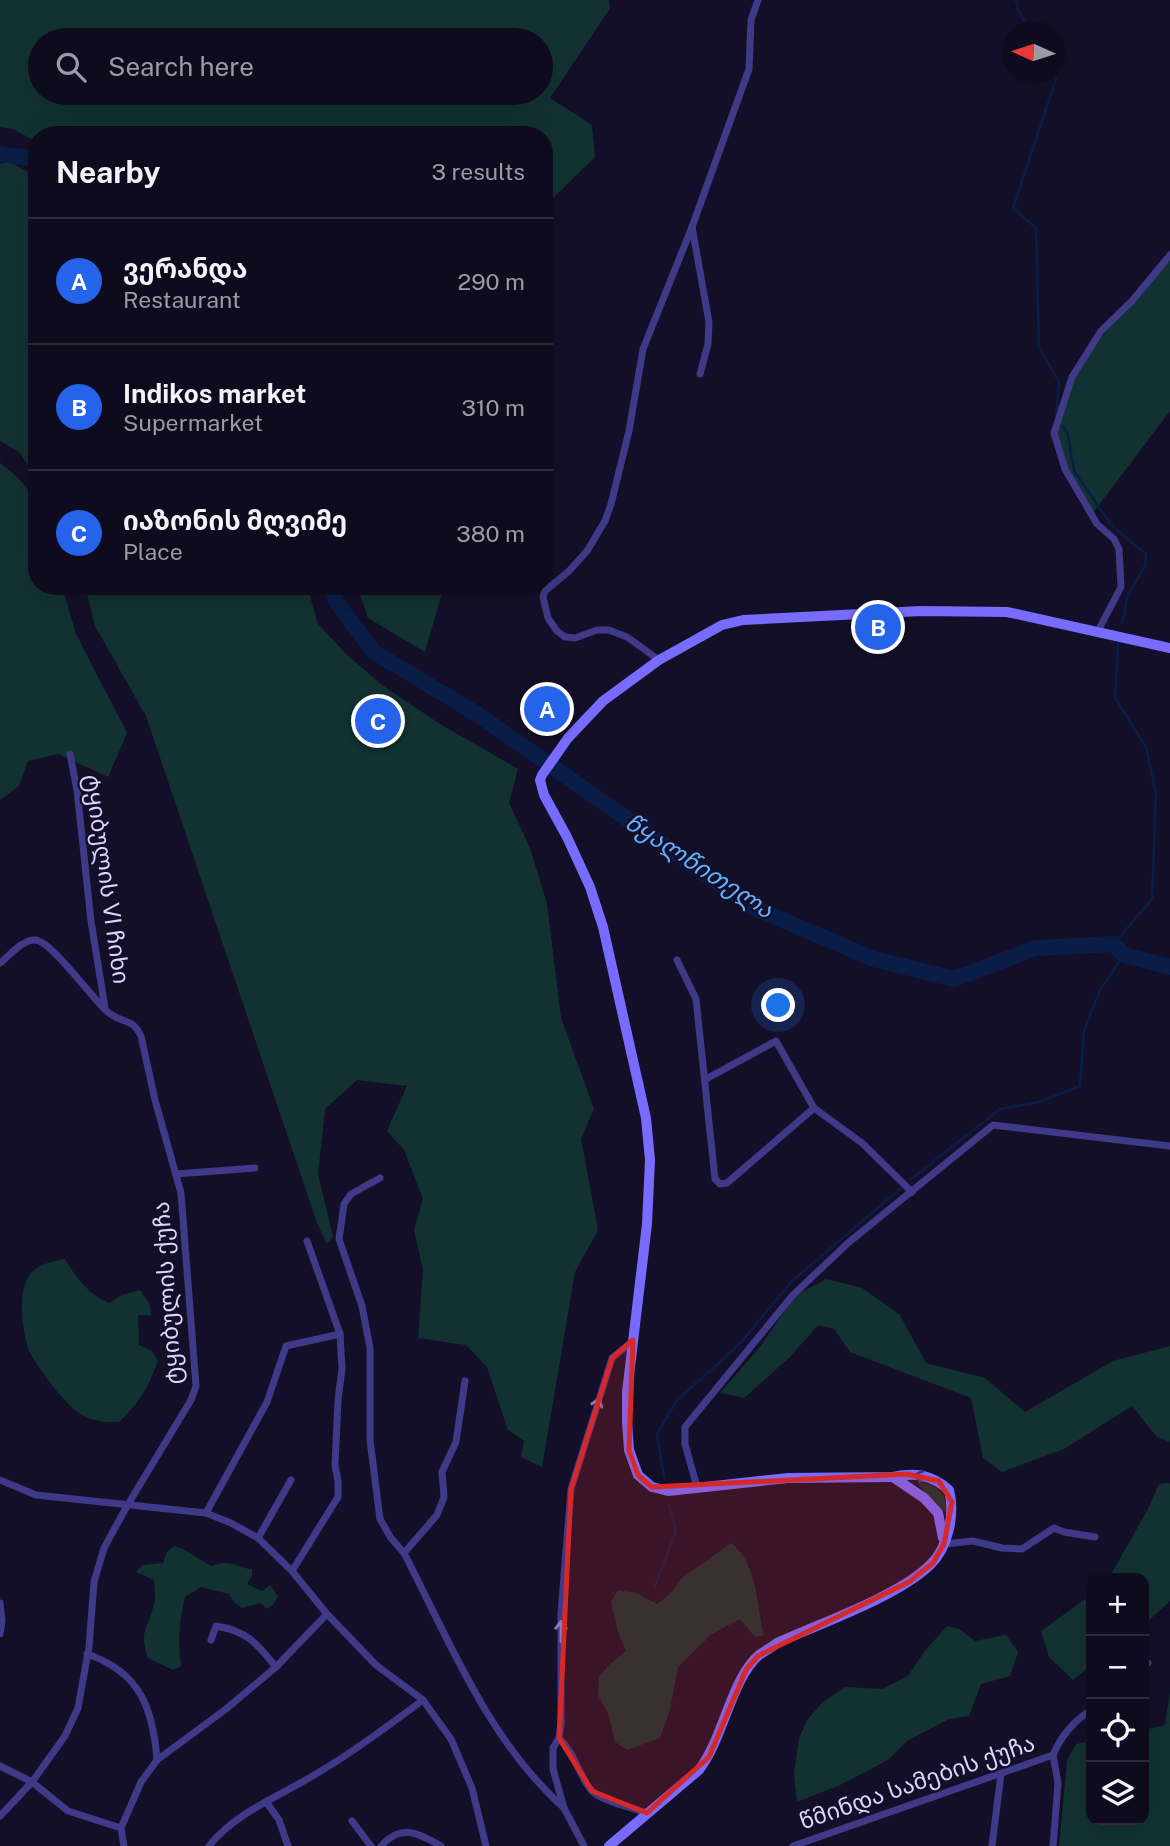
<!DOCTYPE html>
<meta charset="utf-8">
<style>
body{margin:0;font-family:"Public Sans","Noto Sans Georgian",sans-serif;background:#1d192b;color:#f1f3f6}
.controls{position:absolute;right:21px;bottom:21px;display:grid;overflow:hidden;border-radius:14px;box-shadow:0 7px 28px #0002}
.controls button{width:63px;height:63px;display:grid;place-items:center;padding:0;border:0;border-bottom:2px solid #2f2b3c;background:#0f0b1e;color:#f1f3f6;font:35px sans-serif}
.compass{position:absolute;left:1002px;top:21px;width:63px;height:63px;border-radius:50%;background:#0f0b1e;box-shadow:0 7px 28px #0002;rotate:273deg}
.you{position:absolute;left:779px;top:1006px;width:24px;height:24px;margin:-18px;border:5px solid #fff;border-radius:50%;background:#1a73e8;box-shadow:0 0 0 10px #1a73e833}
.badge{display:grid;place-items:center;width:46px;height:46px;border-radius:50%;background:#2563eb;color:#fff;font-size:23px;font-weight:700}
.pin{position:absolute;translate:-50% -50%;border:4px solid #fff;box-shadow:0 2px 7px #0006}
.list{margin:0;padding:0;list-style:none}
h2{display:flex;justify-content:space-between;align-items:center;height:91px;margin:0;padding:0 28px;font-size:30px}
h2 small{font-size:23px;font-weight:400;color:#9b9ba4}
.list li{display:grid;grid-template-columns:46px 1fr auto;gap:21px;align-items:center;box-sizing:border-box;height:126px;padding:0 28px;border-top:2px solid #2f2b3c}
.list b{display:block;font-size:26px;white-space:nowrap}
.list p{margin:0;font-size:23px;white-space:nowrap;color:#9b9ba4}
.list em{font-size:23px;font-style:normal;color:#9b9ba4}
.icon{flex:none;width:38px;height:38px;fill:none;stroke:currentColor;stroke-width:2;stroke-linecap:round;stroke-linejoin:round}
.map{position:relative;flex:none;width:1170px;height:1846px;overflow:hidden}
.search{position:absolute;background:#0f0b1e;box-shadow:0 7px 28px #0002;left:28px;top:28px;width:525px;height:77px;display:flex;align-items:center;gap:18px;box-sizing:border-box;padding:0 24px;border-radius:38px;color:#9b9ba4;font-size:26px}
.panel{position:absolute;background:#0f0b1e;box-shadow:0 7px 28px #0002;left:28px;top:126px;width:525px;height:469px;border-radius:28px}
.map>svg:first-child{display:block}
.green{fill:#123232;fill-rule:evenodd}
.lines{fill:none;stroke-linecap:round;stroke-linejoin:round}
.stream{stroke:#091d47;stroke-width:2.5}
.river{stroke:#091d47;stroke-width:16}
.minor{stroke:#3f3988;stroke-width:7}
.secondary{stroke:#776cff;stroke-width:10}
.oneway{stroke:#867fbe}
.oneway2{stroke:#3c347e}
.marked{fill:#d62828;fill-opacity:0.2;stroke:#d62828;stroke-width:5;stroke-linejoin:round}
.labels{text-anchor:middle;stroke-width:5;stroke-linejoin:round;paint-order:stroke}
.street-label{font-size:23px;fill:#dcd5ff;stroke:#140f28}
.water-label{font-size:24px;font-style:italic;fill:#63b0ff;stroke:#140f28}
</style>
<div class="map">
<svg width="1170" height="1846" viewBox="0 0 1170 1846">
<rect width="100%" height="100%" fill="#140f28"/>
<g class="green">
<path d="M0 0H609L610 8 550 98 592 125 595 157 544 207V135H37V142L13 129 0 127ZM40 40H541V93H40Z"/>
<path d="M9 161 37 177V478L19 452 0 441V164Z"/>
<path d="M1170 251V411L1092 514 1067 470 1058 437V422L1069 378Z"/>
<path d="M0 463C14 473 30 488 36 504 40 517 37 569 37 586H62L76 634 127 733 108 777 58 754 28 761 19 786 0 800Z"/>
<path d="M85 586H307L318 624 347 655 382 685 440 724 518 769 509 803 530 848 547 904 561 1018 594 1109 581 1139 598 1230 575 1272 542 1467 521 1457 524 1441 508 1430 487 1367 466 1345 418 1338 423 1270 414 1230 423 1199 404 1150 387 1131 407 1086 357 1080 325 1109 318 1174 333 1237 327 1244 317 1223 146 716 95 626Z"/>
<path d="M357 586H444L425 652 368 618Z"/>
<path d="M65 1259C77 1279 87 1293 109 1303L122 1295 140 1290 150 1305 151 1315H138L139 1345 152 1351 158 1361C148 1388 140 1402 119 1422 105 1422 95 1422 82 1415 67 1407 34 1364 28 1348 22 1328 16 1284 34 1270 43 1263 54 1261 65 1259Z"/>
<path d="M826 1279 862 1288 900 1315 926 1363 985 1378 1025 1412 1113 1361 1170 1346V1442L1157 1437 1132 1406 1064 1449 1002 1472 983 1458 971 1398 850 1352 834 1329 818 1325 790 1357 744 1398 720 1393 760 1347 795 1296Z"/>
<path d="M918 1482C938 1485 946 1493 947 1512 938 1509 922 1491 918 1482Z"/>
<path d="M1170 1483V1601L1144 1625V1578H1109L1148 1509 1159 1484Z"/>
<path d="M731 1543C758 1563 756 1605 764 1635L755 1637 740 1619 712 1634 678 1667 670 1710 660 1738 627 1750 615 1742 608 1713 598 1695 599 1677 610 1664 626 1651 618 1632 611 1602 618 1590 636 1593 657 1604 669 1595 682 1578Z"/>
<path d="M174 1546C189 1550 198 1560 212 1566 232 1558 234 1568 252 1569V1576L247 1584 262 1591 270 1585 278 1596 274 1604 267 1609 261 1603 242 1608 235 1603 229 1594 201 1587 185 1597C179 1621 178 1642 181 1666L173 1670 148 1658C139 1630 147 1631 153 1608 156 1600 155 1589 154 1580L136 1572 142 1565 163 1563 167 1552Z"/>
<path d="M1091 1595V1666L1073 1680 1049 1657 1041 1631Z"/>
<path d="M947 1626 959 1629 975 1641 1006 1635 1018 1652 1010 1676 981 1684 969 1716 949 1719 907 1741 888 1760 840 1785 797 1802 794 1773 799 1738 808 1719 823 1702 846 1687 882 1689 908 1676 924 1652Z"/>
<path d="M1170 1691V1846H1059L1067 1761 1076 1744 1091 1741V1820H1144V1730L1165 1725Z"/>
</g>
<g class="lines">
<g class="stream">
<path d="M1016 0 1018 9 1030 32"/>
<path d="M1053 74 1056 79 1013 208 1036 228 1039 347 1059 382 1056 416"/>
<path d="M1063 426 1068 435 1074 471 1112 526 1146 554 1145 566 1127 597 1123 622"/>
<path d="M1114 944 1152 899 1156 794 1146 747 1115 698 1118 644"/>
<path d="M910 1180 1000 1109 1039 1102 1080 1086 1084 1031 1100 990 1124 955"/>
<path d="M664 1477 657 1434 677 1400 739 1345 791 1282 900 1189"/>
<path d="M655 1586 676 1531 669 1504"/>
</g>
<g class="river">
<path d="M0 154 37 159"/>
<path d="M333 586 336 602 374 652 477 714 754 908 874 959 954 979 1036 948 1114 944 1124 955 1170 967"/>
</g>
<g class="minor">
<path d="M692 227 709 322 708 344 700 374"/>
<path d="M1098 631 1121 587 1119 549 1114 539 1097 524 1065 469 1054 433 1072 377 1101 331 1132 301 1170 255"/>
<path d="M659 660 627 637 609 630H597L575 638 565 637 557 631 548 618 543 597 545 591 569 571 587 551 605 521 611 504 629 431 643 349 692 227 749 69 751 20 758 0"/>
<path d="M70 754 77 790 91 921 105 1008"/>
<path d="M677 960 696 999 715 1179 720 1184 727 1183 814 1108"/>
<path d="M0 963C9 956 23 939 35 940 50 941 82 985 93 996 98 1002 105 1011 112 1015 125 1024 132 1018 141 1036L155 1100 181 1193 196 1386 191 1400 127 1506 104 1548 94 1582 89 1647 78 1708 65 1736 32 1782 0 1816"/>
<path d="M706 1079 776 1041 814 1108 862 1143 912 1192"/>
<path d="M176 1174 255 1168"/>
<path d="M380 1178 351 1194 344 1204 339 1239 362 1306 370 1348V1440L380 1519 391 1538 404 1553C450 1642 488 1740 564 1808"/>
<path d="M0 1480 36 1495 206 1513 231 1523 258 1538 292 1571 327 1614 376 1665 423 1700 451 1739 472 1788 486 1846"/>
<path d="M697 1487 685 1444V1427L793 1295 848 1243 993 1125 1170 1146"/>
<path d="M206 1513 267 1402 286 1346 340 1334"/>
<path d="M258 1538 291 1480"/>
<path d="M944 1544 973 1541 1002 1548 1022 1549 1054 1528 1064 1532 1095 1537"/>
<path d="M404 1553 437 1515 444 1497 442 1472 456 1442 465 1381"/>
<path d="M292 1571 338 1497V1481L335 1465 338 1400 342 1369 340 1334 307 1241"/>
<path d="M0 1603 2 1621 0 1634"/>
<path d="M211 1640 216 1626C248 1631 257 1644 276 1667"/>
<path d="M87 1654C140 1672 153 1708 157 1760"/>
<path d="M1144 1668 1148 1663"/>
<path d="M559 1738C575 1753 578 1774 591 1790 600 1801 633 1808 647 1813"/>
<path d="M1053 1755C1061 1736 1074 1721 1091 1710"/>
<path d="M0 1766 32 1782 68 1811 121 1828"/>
<path d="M267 1803 279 1820 288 1846"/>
<path d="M352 1821 371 1846"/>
<path d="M124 1846 121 1828 141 1782 157 1760 226 1709 276 1667 327 1614"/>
<path d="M209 1846C236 1812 280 1796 316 1774 353 1752 388 1726 423 1700"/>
<path d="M381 1846C401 1824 417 1832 441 1846"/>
<path d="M584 1846 564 1808 553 1769V1748L559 1738 561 1724V1613L571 1489 612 1358 633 1341"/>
<path d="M793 1846 1053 1755"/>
<path d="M992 1846 1001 1774"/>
<path d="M1053 1846 1058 1783 1053 1755"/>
</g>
<g class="secondary">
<path d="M893 1477 924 1498 938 1513 943 1538"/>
<path d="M609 1846 699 1770C724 1737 731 1679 759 1655 765 1651 772 1647 777 1643 821 1623 897 1597 930 1565 949 1547 955 1513 949 1490 932 1475 915 1472 893 1477L788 1478 668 1491 652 1487 638 1475 629 1450 627 1422V1392L647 1224 650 1160 646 1118 603 927 590 887 567 837 544 795 540 780 542 775 568 738 603 701 659 660 722 625 743 620 921 611 1007 612 1170 648"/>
</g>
</g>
<defs><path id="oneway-shaft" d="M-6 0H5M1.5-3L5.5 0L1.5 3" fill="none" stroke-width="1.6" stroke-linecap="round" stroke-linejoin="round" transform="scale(1.75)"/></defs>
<g class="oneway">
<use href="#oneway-shaft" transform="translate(596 1408) rotate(-72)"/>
<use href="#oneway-shaft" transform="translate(561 1631) rotate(-90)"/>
</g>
<use class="oneway2" href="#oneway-shaft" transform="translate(924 1477) rotate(-167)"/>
<path class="marked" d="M633 1340 629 1450 638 1475 652 1487 907 1474 939 1481 952 1502 944 1544 933 1563 909 1582 758 1656 746 1670 709 1757 647 1813 592 1791 559 1738 571 1489 612 1358Z"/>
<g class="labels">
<g class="street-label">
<text transform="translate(107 879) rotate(82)" y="8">ტყიბულის VI ჩიხი</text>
<text transform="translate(167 1293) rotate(-94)" y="8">ტყიბულის ქუჩა</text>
<text transform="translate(917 1782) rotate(-19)" y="8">წმინდა სამების ქუჩა</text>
</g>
<g class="water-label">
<text transform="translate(699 866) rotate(33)" y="8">წყალწითელა</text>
</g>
</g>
</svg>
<div class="controls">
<button>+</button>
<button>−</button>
<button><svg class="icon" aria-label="locate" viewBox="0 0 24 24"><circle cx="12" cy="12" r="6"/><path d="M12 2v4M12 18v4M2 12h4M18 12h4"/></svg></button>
<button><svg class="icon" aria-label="layers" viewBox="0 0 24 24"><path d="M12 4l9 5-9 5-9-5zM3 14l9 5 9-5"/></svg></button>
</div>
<svg class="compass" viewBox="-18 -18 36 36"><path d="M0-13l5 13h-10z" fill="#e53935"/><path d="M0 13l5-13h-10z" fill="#9b9ba4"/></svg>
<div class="you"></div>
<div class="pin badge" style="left:547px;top:709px">A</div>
<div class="pin badge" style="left:878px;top:627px">B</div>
<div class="pin badge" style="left:378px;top:721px">C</div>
<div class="search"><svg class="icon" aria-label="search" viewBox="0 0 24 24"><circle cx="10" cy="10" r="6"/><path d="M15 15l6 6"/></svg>Search here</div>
<section class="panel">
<h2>Nearby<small>3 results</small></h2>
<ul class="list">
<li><span class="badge">A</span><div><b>ვერანდა</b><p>Restaurant</p></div><em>290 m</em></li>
<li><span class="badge">B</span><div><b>Indikos market</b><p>Supermarket</p></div><em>310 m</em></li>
<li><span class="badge">C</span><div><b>იაზონის მღვიმე</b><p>Place</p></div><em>380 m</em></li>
</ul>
</section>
</div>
